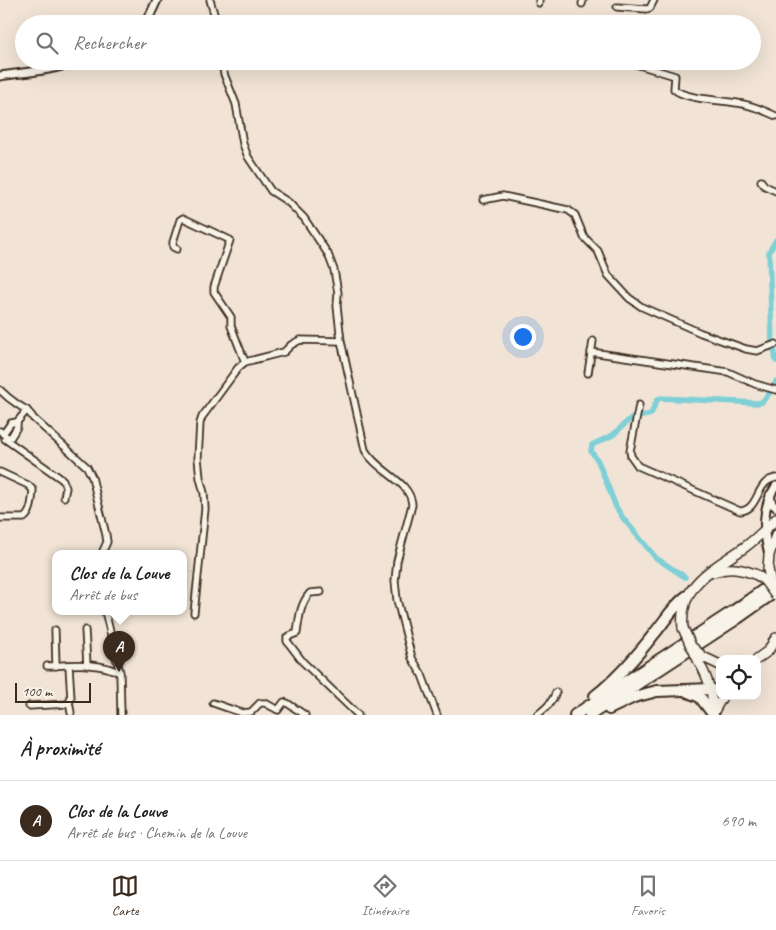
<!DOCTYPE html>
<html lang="fr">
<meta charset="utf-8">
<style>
body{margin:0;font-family:Caveat,sans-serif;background:#f6f6f6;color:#202124}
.controls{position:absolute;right:15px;bottom:15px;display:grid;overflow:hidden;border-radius:10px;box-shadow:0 5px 20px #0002}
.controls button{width:45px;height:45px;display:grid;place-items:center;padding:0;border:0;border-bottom:1px solid #e0e0e0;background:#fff;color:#202124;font:25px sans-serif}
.scale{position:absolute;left:15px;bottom:12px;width:76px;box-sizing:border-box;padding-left:5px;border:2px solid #3b2a1e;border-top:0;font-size:14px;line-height:18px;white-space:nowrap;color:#3b2a1e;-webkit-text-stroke:4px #f7f3e8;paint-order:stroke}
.you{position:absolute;left:522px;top:336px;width:18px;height:18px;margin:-12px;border:4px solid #fff;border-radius:50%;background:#1a73e8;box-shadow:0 0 0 8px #1a73e833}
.badge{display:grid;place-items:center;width:32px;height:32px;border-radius:50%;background:#3b2a1e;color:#fff;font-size:16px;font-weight:700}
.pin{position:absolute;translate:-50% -41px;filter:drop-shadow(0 1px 2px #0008)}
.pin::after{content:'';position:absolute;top:26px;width:18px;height:15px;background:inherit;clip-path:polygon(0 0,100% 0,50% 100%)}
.popup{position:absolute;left:52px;top:550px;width:135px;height:65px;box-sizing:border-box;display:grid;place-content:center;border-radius:10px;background:#fff;filter:drop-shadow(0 1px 4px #0005);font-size:16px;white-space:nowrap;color:#757577}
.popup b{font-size:19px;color:#202124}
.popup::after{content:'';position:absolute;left:50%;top:100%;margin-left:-10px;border:10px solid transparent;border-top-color:#fff}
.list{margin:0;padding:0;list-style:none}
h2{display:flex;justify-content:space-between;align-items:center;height:65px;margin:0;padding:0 20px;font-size:21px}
h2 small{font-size:16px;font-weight:400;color:#757577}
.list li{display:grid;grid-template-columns:32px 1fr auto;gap:15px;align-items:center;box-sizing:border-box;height:80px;padding:0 20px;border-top:1px solid #e0e0e0}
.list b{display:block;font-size:19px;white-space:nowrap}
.list p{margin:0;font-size:16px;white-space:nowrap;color:#757577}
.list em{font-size:16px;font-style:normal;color:#757577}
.icon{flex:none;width:28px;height:28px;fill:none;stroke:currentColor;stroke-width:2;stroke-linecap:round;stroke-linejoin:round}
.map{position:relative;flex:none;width:776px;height:715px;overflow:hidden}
.search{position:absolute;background:#fff;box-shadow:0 5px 20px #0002;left:15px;right:15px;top:15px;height:55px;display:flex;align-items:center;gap:12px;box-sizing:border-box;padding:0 18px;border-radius:28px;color:#757577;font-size:19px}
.sheet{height:145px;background:#fff}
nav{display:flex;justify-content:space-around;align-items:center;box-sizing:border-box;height:70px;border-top:1px solid #e0e0e0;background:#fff;font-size:14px;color:#757577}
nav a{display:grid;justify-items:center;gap:2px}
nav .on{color:#3b2a1e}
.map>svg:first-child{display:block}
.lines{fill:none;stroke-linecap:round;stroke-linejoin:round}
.canal{stroke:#7ecfd6;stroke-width:5.5}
.minor-casing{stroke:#3b2a1e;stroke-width:9}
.tertiary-casing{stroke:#3b2a1e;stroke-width:11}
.secondary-casing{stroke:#3b2a1e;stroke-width:11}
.primary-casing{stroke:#3b2a1e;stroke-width:12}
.motorway-casing{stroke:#3b2a1e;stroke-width:14}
.minor{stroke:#f7f3e8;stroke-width:5.5}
.tertiary{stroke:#f7f3e8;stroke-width:7}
.secondary{stroke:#f7f3e8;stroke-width:8}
.primary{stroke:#f7f3e8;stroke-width:9}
.motorway{stroke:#f7f3e8;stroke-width:10}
.secondary-bridge-casing{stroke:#3b2a1e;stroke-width:11;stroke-linecap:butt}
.primary-bridge-casing{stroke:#3b2a1e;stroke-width:12;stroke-linecap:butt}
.secondary-bridge{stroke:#f7f3e8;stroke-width:8}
.primary-bridge{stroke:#f7f3e8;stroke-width:9}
</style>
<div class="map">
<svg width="776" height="715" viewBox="0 0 776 715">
<rect width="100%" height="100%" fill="#f1e4d6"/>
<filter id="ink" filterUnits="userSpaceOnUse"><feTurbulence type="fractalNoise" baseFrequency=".02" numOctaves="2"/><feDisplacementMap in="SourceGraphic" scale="10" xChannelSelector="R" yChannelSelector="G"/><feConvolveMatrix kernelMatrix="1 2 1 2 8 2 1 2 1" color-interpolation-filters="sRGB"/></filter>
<g filter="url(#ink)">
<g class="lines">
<g class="canal">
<path d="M772 344 769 252 776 240"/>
<path d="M774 348 776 361"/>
<path d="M775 384 776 381"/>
<path d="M685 577 656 558 623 518 616 507 598 461 591 451 592 445 613 435 630 419 651 414 657 400 660 398 758 403 762 402 771 391"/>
</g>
<g class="minor-casing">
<g id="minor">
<path d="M210 0 217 24"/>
<path d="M539 3V0"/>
<path d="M582 4 583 0"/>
<path d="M617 7 647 9 650 8 654 0"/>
<path d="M222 61 224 74 236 104 243 144 248 157 271 191 288 202 304 218 328 254 334 270 338 293 337 306 341 341 365 450C377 472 411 481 412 505L397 561 395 581 397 600 412 658 422 675 437 715"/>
<path d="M626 61 675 76 674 89C685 100 726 100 743 104 754 106 765 111 776 116"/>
<path d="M761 181 765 186 776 191"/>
<path d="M483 200 503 196 568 210 575 215 584 237 598 251 608 275 629 298 642 307 701 333 746 349 757 351 776 344"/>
<path d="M177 249 173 247V242L180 220 183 218 230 240 214 287V292L231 317V326L245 362"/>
<path d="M591 352 728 372 755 384 776 390"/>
<path d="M588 373 593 341"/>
<path d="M0 390C5 395 11 400 17 404 24 409 29 410 33 418L87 467 92 477 106 535 107 542 102 553"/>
<path d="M639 405 630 451 631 456 638 466 740 511C760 510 755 481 776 478"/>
<path d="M0 431 7 437H11L17 427V422L27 410"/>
<path d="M3 434 11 423 17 422"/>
<path d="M5 439 63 480 66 488 64 497"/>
<path d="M0 472 28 485 33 490C32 499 32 512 24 518H0"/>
<path d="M321 592 310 593C300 604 299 619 297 633L287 637V641L303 662 358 715"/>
<path d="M105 611 120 673 121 715"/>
<path d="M194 613 205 509 204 493 200 478 198 458 200 423 202 417 238 368 245 362 284 352 291 345 300 340 341 341"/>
<path d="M55 630 56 666"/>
<path d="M85 630 87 665"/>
<path d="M47 666C71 665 98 661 120 673"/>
<path d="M69 702 71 713"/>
<path d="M213 703 242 713 251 712 260 703H265L278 710 284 702 287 703 305 715"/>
<path d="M29 706 68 704 71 699 69 665"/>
<path d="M537 715C546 708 552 703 556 692"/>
</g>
</g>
<g class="tertiary-casing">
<g id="tertiary">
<path d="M146 24 157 0"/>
<path d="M0 76C26 72 52 71 77 61"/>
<path d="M770 495 772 504 776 507"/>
<path d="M769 555C763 531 761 507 776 486"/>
</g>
</g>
<g class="secondary-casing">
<g id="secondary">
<path d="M698 661C709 678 713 694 713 714"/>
<path d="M713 714 723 696"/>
</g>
</g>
<g class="primary-casing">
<g id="primary">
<path d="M768 569 769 555 776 535"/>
<path d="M714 572C729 566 742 569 757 575"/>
<path d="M683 628C678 584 714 569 745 547 756 539 766 529 776 519"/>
<path d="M703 657 720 665"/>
<path d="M757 659 768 651 776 638"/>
</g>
</g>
<g class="motorway-casing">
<g id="motorway">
<path d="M774 642 776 640"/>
<path d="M688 692 700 697 713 714"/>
<path d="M595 696C618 678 636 657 654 634 665 621 673 606 687 596"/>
<path d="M609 709 634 697 657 691 711 689"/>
<path d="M575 715 735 610 776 581"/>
<path d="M590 715 738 618 776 591"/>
</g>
</g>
<use href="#minor" class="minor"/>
<use href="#tertiary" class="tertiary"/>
<use href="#secondary" class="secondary"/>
<use href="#primary" class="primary"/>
<use href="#motorway" class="motorway"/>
<g class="secondary-bridge-casing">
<path id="secondary-bridge" d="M692 648 698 661"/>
</g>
<g class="primary-bridge-casing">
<g id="primary-bridge">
<path d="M768 569 772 589"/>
<path d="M757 575 765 581 776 596"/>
<path d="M683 628 691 646 703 657"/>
</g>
</g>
<use href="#secondary-bridge" class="secondary-bridge"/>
<use href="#primary-bridge" class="primary-bridge"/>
</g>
</g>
</svg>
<div class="controls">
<button><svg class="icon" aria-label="locate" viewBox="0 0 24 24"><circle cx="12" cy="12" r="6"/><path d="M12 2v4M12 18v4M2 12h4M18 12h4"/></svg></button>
</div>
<div class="scale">100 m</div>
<div class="you"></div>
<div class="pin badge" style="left:119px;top:672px">A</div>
<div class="popup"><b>Clos de la Louve</b>Arrêt de bus</div>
<div class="search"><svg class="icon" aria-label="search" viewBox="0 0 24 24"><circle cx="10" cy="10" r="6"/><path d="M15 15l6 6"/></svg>Rechercher</div>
</div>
<section class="sheet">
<h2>À proximité<small></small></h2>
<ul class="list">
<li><span class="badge">A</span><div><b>Clos de la Louve</b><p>Arrêt de bus · Chemin de la Louve</p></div><em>690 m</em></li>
</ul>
</section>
<nav>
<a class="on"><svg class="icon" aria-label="map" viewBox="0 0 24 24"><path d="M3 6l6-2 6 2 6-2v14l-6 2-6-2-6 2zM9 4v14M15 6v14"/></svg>Carte</a>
<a><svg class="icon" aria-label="directions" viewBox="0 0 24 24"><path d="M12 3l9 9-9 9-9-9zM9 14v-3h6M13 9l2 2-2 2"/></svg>Itinéraire</a>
<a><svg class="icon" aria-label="saved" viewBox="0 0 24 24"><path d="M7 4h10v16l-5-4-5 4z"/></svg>Favoris</a>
</nav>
